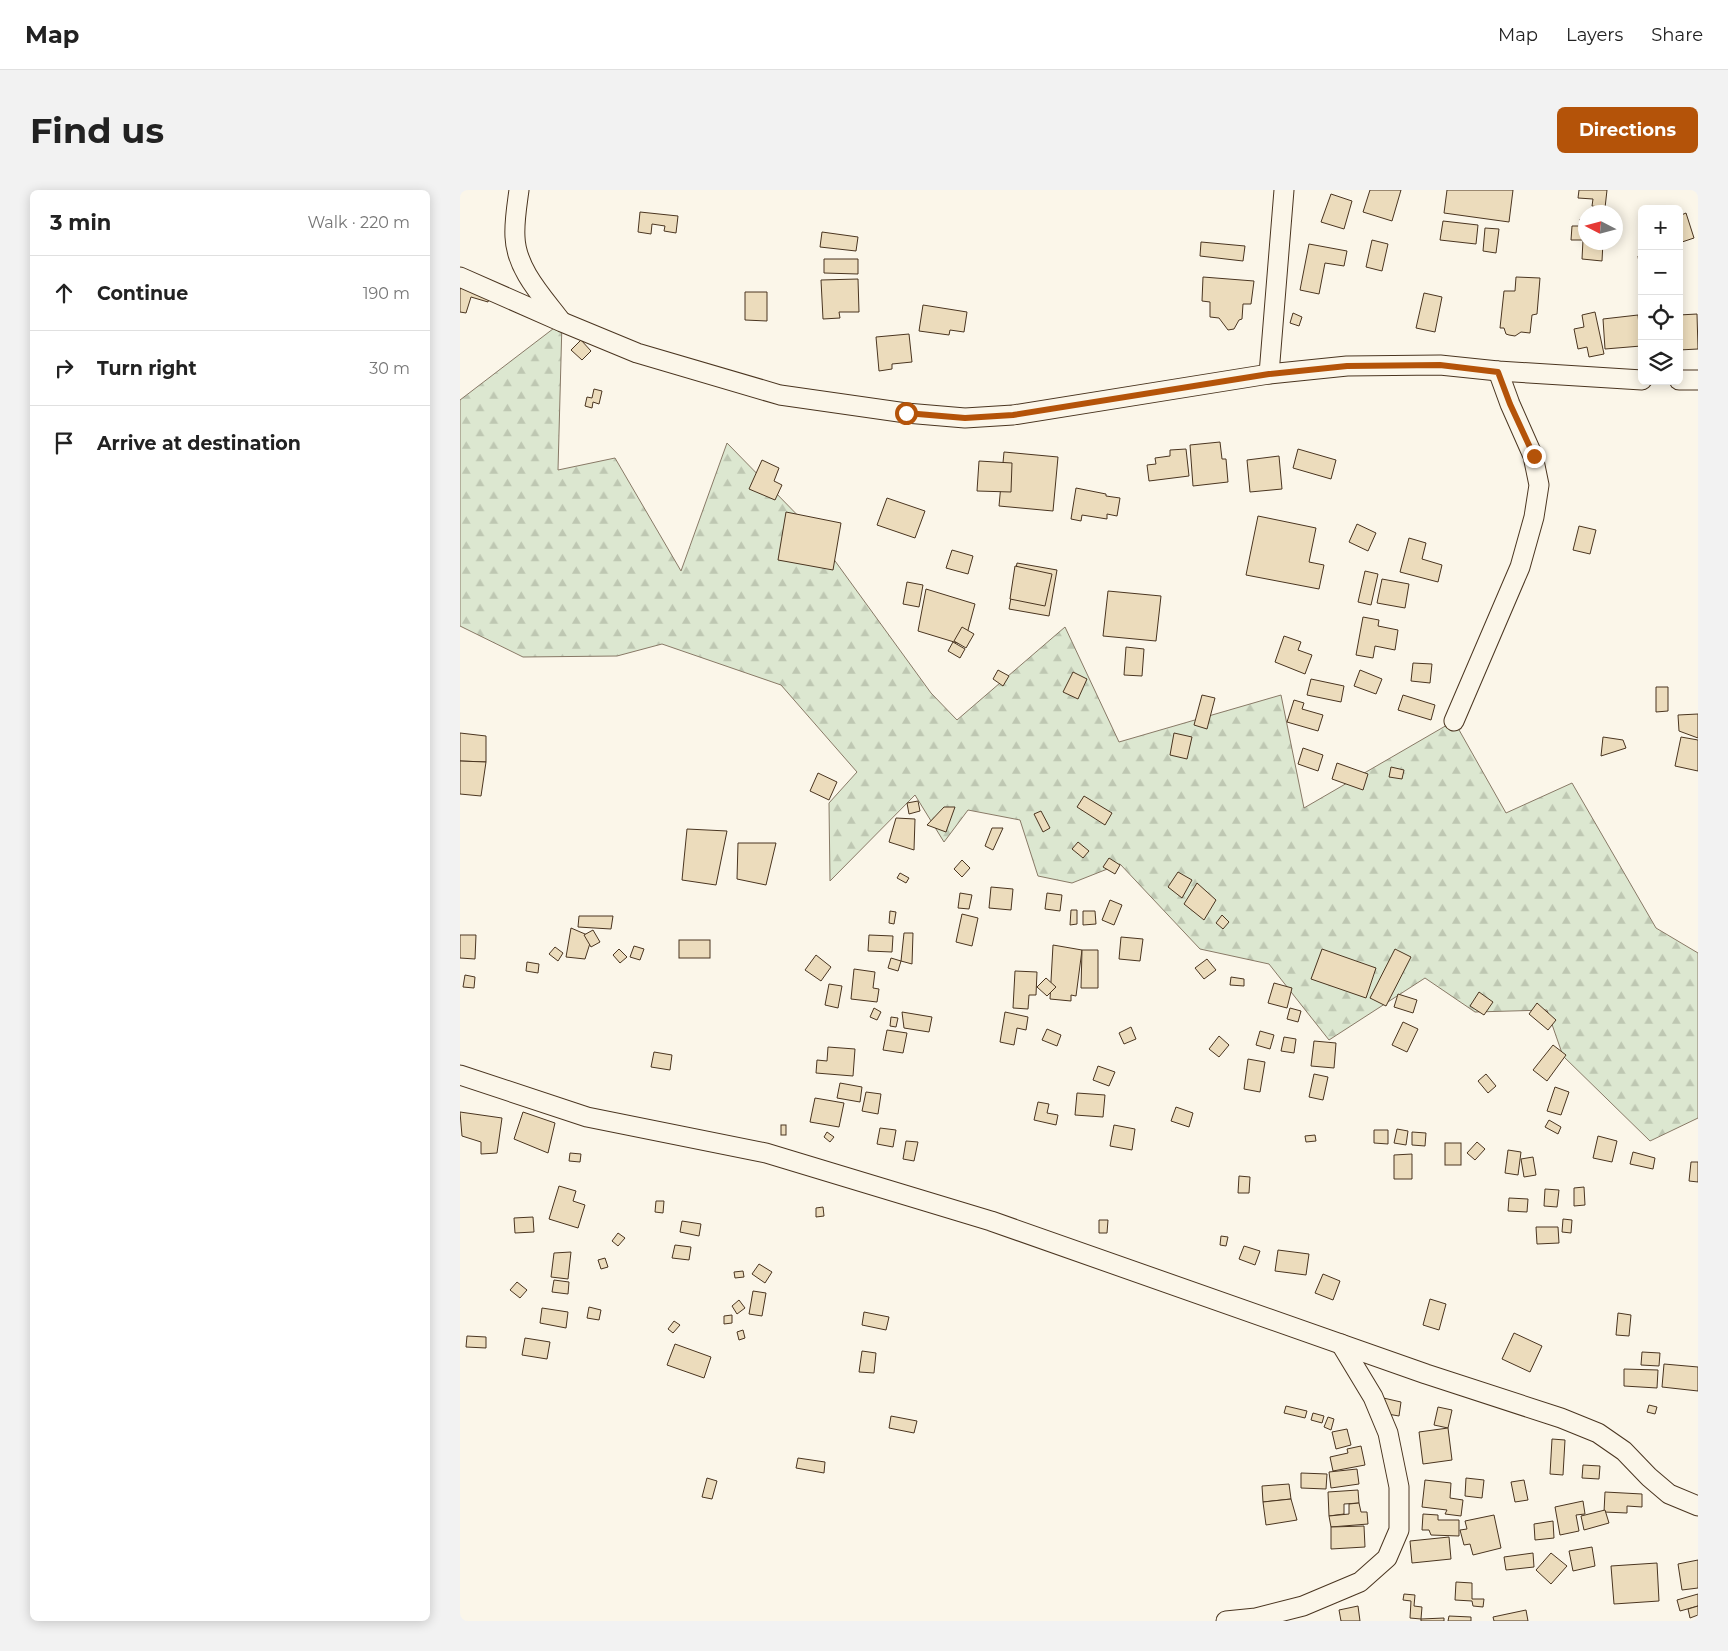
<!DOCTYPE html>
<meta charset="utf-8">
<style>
body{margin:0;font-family:Montserrat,sans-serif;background:#f2f2f2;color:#222}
.controls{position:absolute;right:15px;top:15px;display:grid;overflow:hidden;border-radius:8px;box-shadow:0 2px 12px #0003}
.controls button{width:45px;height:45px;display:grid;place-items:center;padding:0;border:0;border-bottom:1px solid #e0e0e0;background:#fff;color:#222;font:25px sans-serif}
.compass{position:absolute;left:1118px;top:15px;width:45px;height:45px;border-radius:50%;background:#fff;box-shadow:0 2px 12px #0003;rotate:276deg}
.stop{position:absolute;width:15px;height:15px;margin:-11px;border:4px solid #b45309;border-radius:50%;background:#fff}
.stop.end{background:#b45309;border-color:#fff;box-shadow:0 1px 5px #0008}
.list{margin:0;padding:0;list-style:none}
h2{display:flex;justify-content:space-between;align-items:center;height:65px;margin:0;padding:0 20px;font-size:21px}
h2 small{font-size:16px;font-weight:400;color:#767676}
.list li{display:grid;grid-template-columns:32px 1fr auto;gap:15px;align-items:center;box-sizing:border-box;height:75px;padding:0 20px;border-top:1px solid #e0e0e0}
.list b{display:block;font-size:19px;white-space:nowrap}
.list em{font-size:16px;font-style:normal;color:#767676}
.icon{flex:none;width:28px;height:28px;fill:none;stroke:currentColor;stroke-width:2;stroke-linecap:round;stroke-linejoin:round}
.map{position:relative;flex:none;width:1238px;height:1431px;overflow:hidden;border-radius:8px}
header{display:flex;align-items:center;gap:30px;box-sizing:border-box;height:70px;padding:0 25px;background:#fff;border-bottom:1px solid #e0e0e0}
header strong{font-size:24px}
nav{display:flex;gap:28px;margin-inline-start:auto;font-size:18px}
.intro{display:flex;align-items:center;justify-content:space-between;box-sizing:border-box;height:120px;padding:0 30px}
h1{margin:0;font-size:35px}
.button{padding:12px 22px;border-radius:8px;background:#b45309;color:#fff;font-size:18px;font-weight:700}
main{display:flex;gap:30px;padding:0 30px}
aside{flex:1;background:#fff;border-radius:8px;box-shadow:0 2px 12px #0003}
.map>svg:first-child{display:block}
.forest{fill:url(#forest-firs);stroke:#887966}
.building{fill:#ecdcbc;stroke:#4a3520}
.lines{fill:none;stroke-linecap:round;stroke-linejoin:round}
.minor-casing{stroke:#4a3520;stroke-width:21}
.minor{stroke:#fbf6e9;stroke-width:19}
.route{stroke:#b45309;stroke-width:6}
</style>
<header>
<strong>Map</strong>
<nav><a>Map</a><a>Layers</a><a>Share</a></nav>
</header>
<div class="intro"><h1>Find us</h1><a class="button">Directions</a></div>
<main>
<aside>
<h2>3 min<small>Walk · 220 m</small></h2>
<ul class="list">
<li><svg class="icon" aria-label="ahead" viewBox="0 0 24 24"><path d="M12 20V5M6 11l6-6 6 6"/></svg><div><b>Continue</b></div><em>190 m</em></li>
<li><svg class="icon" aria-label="right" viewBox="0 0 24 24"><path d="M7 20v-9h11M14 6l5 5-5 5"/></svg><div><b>Turn right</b></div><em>30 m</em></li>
<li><svg class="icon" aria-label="arrive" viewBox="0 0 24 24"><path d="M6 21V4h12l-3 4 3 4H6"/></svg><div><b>Arrive at destination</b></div></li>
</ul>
</aside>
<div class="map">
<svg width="1238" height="1431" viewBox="0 0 1238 1431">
<defs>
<pattern id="forest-firs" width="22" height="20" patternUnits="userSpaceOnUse" patternTransform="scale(1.25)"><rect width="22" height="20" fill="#dce7d0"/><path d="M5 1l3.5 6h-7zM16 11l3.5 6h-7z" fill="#bec7b2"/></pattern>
</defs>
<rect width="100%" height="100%" fill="#fbf6e9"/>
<path class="forest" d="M102 132 98 280 155 268 221 381 267 253 354 342 471 503 497 530 605 437 659 552 821 505 844 618 994 531 1046 623 1112 593 1196 738 1238 763V928L1190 951 1103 866 1087 820 1015 822 965 788 869 850 809 774 740 759 660 674 612 693 578 686 560 630 508 620 484 652 455 605 370 691 369 613 397 582 321 495 202 454 157 466 63 467 0 436V210Z"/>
<g class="building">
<path d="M910 0H941L932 31 903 22Z"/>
<path d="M987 0H1053L1049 32 984 23Z"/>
<path d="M1119 0H1147L1145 18 1132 16 1133 9 1118 8Z"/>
<path d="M871 4 892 11 884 39 861 32Z"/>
<path d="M180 22 218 26 216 43 204 41 205 36 192 34 191 44 178 42Z"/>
<path d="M1226 23 1234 48 1219 53V26Z"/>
<path d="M1120 29H1126V52H1143L1142 71 1122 69 1123 50H1111L1112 36H1119Z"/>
<path d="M983 31 1018 35 1016 54 980 50Z"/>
<path d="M1025 38 1039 39 1036 63 1023 61Z"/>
<path d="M362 42 398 47 396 61 360 57Z"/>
<path d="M912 50 928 54 922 81 906 77Z"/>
<path d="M741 52 785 56 783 71 740 66Z"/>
<path d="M849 54 887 61 884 76 865 73 859 104 840 100Z"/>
<path d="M1182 65V87H1181L1178 66Z"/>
<path d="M364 69H398V84L364 83Z"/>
<path d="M743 87 794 91 791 114H783L782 129 779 130 774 139 768 140 759 128 750 127V112L742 111Z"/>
<path d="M1056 87 1080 88 1077 124 1072 125 1070 143 1061 142 1055 146 1049 145 1046 144 1044 138H1040L1044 101H1055Z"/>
<path d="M398 89 399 122H379L380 128 363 129 361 90Z"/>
<path d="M3 92 31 100 28 112 11 107 6 123 0 122V100Z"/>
<path d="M285 102H307V131L285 130Z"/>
<path d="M964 103 982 107 975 142 956 138Z"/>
<path d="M463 115 507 122 504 142 490 140 489 145 459 141Z"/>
<path d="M1135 122 1144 164 1129 167 1127 157 1118 159 1114 139 1124 137 1122 125Z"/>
<path d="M833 123 842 127 839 136 830 133Z"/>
<path d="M1237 124 1238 159 1219 160V125Z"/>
<path d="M1178 125 1181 156 1145 159 1143 129Z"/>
<path d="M449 144 452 172 432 174V179L419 181 416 147Z"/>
<path d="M121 150 131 161 122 170 111 160Z"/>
<path d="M134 199 142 201 139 214 133 212 132 218 125 216 127 207 132 208Z"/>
<path d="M760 252 762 269H766L768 292 733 296 730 255Z"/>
<path d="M726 259 729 286 689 291 687 275 696 274 695 268 710 266V260Z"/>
<path d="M838 259 876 270 871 289 833 278Z"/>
<path d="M544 262 598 267 593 321 539 316Z"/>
<path d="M819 266 822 299 790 302 787 270Z"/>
<path d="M302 270 319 278 314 291 322 295 315 310 289 299Z"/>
<path d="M519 271 552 273 551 302 517 301Z"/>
<path d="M616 298 646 304V306L660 308 657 326 647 324V329L622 325 621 331 611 329Z"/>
<path d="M427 308 465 321 455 348 417 335Z"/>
<path d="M326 322 381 333 373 380 318 370Z"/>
<path d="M798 326 856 338 849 372 864 375 859 399 786 385Z"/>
<path d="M897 334 916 343 908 361 889 352Z"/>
<path d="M1119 336 1136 340 1130 364 1113 360Z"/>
<path d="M949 348 966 353 962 369 982 375 978 392 940 382Z"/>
<path d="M492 360 513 366 508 384 486 378Z"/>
<path d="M557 373 597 380 589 426 549 419Z"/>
<path d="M555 376 592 384 585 416 550 409Z"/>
<path d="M905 381 918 384 911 415 898 412Z"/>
<path d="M922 389 949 394 945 418 917 413Z"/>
<path d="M447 392 463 395 459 417 443 414Z"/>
<path d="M466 399 515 414 504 455 458 441Z"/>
<path d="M648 401 701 406 696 451 643 446Z"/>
<path d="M903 427 919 430 918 436 938 440 935 460 915 456 913 468 896 465Z"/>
<path d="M502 437 514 444 506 458 494 451Z"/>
<path d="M824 446 841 452 838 460 852 465 845 484 815 472Z"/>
<path d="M493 452 505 459 500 468 488 461Z"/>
<path d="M666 457 684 459 682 486 664 485Z"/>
<path d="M953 473 972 474 970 493 951 491Z"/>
<path d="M538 480 549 486 543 496 533 489Z"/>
<path d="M900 480 922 489 916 504 894 496Z"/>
<path d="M613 482 627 489 618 509 603 502Z"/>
<path d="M851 489 884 496 881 512 847 505Z"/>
<path d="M1196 497H1208V521L1196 522Z"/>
<path d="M742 505 755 508 747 539 734 535Z"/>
<path d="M943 505 975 515 971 530 938 520Z"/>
<path d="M834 510 844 513 842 519 863 525 858 541 827 532Z"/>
<path d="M1238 524V548L1219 541 1218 525Z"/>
<path d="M0 543 26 546V572L0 571Z"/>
<path d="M714 543 732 547 727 569 710 565Z"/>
<path d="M1143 547 1163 550 1166 558 1141 566Z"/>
<path d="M1221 547 1238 550V581L1215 576Z"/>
<path d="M843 558 863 565 858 581 838 574Z"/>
<path d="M0 571 26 572 21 606 0 604Z"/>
<path d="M877 573 908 584 903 600 872 589Z"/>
<path d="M931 577 944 580 942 589 929 587Z"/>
<path d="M358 583 377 592 369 610 350 601Z"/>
<path d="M624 606 652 623 645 635 617 617Z"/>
<path d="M458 611 460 621 449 624 447 613Z"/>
<path d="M484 617H495L486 642 467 635Z"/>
<path d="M581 621 590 638 583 642 574 624Z"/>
<path d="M436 628 455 629 454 660 429 652Z"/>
<path d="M532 638H543L533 660 525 656Z"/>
<path d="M227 639 267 641 256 695 222 690Z"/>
<path d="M618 652 629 661 623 668 612 659Z"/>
<path d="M278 653H316L306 695 277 689Z"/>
<path d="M649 668 660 675 655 684 643 677Z"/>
<path d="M502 670 510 678 502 687 494 679Z"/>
<path d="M718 682 732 690 722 708 708 697Z"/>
<path d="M440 683 449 688 446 693 437 688Z"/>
<path d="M737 693 756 710 744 730 724 714Z"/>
<path d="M531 697 553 699 551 720 529 718Z"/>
<path d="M500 703 512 705 509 719 498 718Z"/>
<path d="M587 703 602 705 600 721 585 719Z"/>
<path d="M650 710 662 715 654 735 642 730Z"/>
<path d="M611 720H617V734L610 735Z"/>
<path d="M430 721 436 722 434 734 429 733Z"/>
<path d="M623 721H635L636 734 623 735Z"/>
<path d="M502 724 518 728 512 756 496 752Z"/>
<path d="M762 725 769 732 763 739 756 733Z"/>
<path d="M119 726H153L151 739 118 737Z"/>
<path d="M111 738 132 747 125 769 106 767Z"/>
<path d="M133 740 140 752 131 757 124 745Z"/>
<path d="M444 743H453L452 774 441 771Z"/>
<path d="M0 745H16L15 769 0 768Z"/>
<path d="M409 745 433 746 432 762 408 761Z"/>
<path d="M661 747 683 749 680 771 659 769Z"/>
<rect x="219" y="750" width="31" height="18"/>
<path d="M593 755 622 760 616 806 611 805V811L590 809Z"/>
<path d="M174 756 184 759 180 770 170 767Z"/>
<path d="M95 757 103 763 98 771 89 764Z"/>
<path d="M159 759 167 767 160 773 153 765Z"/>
<path d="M862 759 916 778 906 808 851 789Z"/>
<path d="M935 759 951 767 926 816 910 808Z"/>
<path d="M622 760H638V798H621Z"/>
<path d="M356 765 371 777 361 791 345 780Z"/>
<path d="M431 768 441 771 438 781 428 778Z"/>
<path d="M747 769 756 780 744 789 735 778Z"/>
<path d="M67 772 79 774 78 783 66 781Z"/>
<path d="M394 779 415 782 413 798 419 799 417 812 391 809Z"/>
<path d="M555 781 577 782 576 805H569L568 819 553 818Z"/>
<path d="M5 785 15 787 14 798 3 797Z"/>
<path d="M771 787 784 789V796L770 795Z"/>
<path d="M586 788 596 797 587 806 577 797Z"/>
<path d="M814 793 832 798 827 818 808 813Z"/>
<path d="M369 794 382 796 378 818 365 815Z"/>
<path d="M1019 802 1033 812 1024 825 1010 816Z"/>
<path d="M938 804 957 810 953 823 934 817Z"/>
<path d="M1077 813 1096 830 1088 840 1069 824Z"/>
<path d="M414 818 421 822 417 830 410 827Z"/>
<path d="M830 818 841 821 838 832 827 829Z"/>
<path d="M442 822 472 827 469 842 444 838Z"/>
<path d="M545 822 568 827 566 840 557 838 554 855 540 852Z"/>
<path d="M431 827 438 828 436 837 430 836Z"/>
<path d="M943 832 958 839 947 862 932 855Z"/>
<path d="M671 837 676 849 664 854 659 843Z"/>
<path d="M587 839 601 845 597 856 582 850Z"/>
<path d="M427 840 447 843 443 863 423 860Z"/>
<path d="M800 841 814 845 810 859 796 855Z"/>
<path d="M759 846 769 855 759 867 749 859Z"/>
<path d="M824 847 836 849 834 863 821 861Z"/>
<path d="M854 851 876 853 874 878 851 876Z"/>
<path d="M1093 855 1106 865 1087 891 1073 880Z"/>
<path d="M368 857 395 859 393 886 356 883 357 870 367 871Z"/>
<path d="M194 862 212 865 210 880 191 877Z"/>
<path d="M788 869 805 872 800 902 784 899Z"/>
<path d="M638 876 655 882 649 896 633 890Z"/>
<path d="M854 884 868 887 863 910 849 907Z"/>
<path d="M1026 884 1036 896 1028 903 1018 891Z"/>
<path d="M380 893 402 897 400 912 377 908Z"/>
<path d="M1095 897 1109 902 1101 925 1087 921Z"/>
<path d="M406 902 421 904 418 924 402 921Z"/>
<path d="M617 903 645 905 643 927 615 925Z"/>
<path d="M355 908 384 913 379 937 350 932Z"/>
<path d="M578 912 589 914 587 923 598 925 596 935 574 930Z"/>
<path d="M716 917 733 923 729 937 711 931Z"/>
<path d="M0 922 42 928 37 963 21 964V952L2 946Z"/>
<path d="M63 922 95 933 88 963 54 949Z"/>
<path d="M1089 930 1101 937 1098 944 1085 937Z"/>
<rect x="321" y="935" width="5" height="10"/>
<path d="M654 935 675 939 672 960 650 956Z"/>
<path d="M420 938 436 940 433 957 417 954Z"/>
<path d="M937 939 948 941 946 955 934 953Z"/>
<path d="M914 940H928V954L914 953Z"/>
<path d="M367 942 374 947 370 952 364 947Z"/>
<path d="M952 942 966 943 965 956 952 955Z"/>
<path d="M855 945 856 951 846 952 845 946Z"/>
<path d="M1138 946 1157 951 1152 972 1133 968Z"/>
<path d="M446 951 458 952 454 971 443 969Z"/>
<path d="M1017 952 1025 959 1015 970 1007 963Z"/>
<rect x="985" y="953" width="16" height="22"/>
<path d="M1048 960 1061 962 1058 985 1045 983Z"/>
<path d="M1173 962 1195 968 1193 979 1170 974Z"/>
<path d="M110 963 121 964 120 972 109 971Z"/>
<path d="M952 964V989H934V965Z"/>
<path d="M1073 967 1076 985 1064 987 1061 969Z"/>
<path d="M1231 972H1238V992L1229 991Z"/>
<path d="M779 986 790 987 789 1003H778Z"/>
<path d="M99 996 116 1001 113 1011 125 1015 118 1038 89 1029Z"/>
<path d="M1124 997 1125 1015 1114 1016V998Z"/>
<path d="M1085 999 1099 1000 1097 1017 1084 1016Z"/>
<path d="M1049 1008 1068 1009 1067 1022 1048 1021Z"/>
<path d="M196 1011H204L203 1023 195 1022Z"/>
<path d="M363 1017 364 1026 356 1027V1018Z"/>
<path d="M73 1027 74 1042 55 1043 54 1028Z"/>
<path d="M1103 1029 1112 1030 1111 1043 1102 1042Z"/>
<path d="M639 1030H648L647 1043H639Z"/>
<path d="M222 1031 241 1034 239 1046 220 1042Z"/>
<path d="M1076 1037H1098L1099 1053 1077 1054Z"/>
<path d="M158 1043 165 1048 158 1056 152 1051Z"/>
<path d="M761 1046 768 1047 766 1056 760 1055Z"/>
<path d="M215 1055 231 1057 229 1070 212 1068Z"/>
<path d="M784 1056 800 1061 795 1075 779 1069Z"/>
<path d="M818 1060 849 1064 846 1085 815 1081Z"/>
<path d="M111 1062 108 1089 91 1087 94 1063Z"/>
<path d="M145 1068 148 1077 141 1079 138 1070Z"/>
<path d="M299 1074 312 1082 305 1093 292 1084Z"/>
<path d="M283 1081 284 1087 275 1088 274 1082Z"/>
<path d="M863 1084 880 1091 873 1110 855 1103Z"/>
<path d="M94 1090 109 1092 108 1104 92 1102Z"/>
<path d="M57 1092 67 1100 60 1108 50 1100Z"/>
<path d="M293 1101 306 1103 302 1126 289 1124Z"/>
<path d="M970 1109 986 1114 979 1140 963 1135Z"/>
<path d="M279 1110 285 1118 277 1124 272 1116Z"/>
<path d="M129 1117 141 1120 139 1130 127 1128Z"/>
<path d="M82 1118 108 1122 106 1138 80 1133Z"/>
<path d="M404 1122 429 1127 426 1140 402 1135Z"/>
<path d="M1158 1123 1171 1125 1169 1146 1156 1145Z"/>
<path d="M272 1125V1133L264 1134V1126Z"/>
<path d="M214 1131 220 1135 213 1143 208 1139Z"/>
<path d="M283 1140 285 1148 279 1150 277 1142Z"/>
<path d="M1054 1143 1082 1156 1070 1182 1042 1169Z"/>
<path d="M7 1146 26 1147V1158L6 1157Z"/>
<path d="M65 1148 90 1152 87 1169 62 1165Z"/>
<path d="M215 1154 251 1167 244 1188 207 1175Z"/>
<path d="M402 1161 416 1163 414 1183 399 1182Z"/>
<path d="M1182 1162 1200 1163 1199 1176 1181 1175Z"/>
<path d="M1204 1174 1238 1177V1201L1202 1197Z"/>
<path d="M1164 1179 1198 1180 1197 1198 1164 1196Z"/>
<path d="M919 1207 941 1212 939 1226 916 1222Z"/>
<path d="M1189 1215 1197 1217 1195 1224 1187 1222Z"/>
<path d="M826 1216 847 1221 845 1228 824 1223Z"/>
<path d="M978 1217 992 1220 988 1238 974 1235Z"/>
<path d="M853 1223 864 1226 862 1233 851 1230Z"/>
<path d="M431 1226 457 1231 454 1243 429 1238Z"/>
<path d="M868 1227 874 1229 871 1240 864 1237Z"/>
<path d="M988 1238 992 1270 963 1274 959 1242Z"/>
<path d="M887 1239 891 1255 876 1259 872 1242Z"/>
<path d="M1092 1249 1105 1250 1103 1285 1090 1284Z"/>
<path d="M901 1256 905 1275 873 1281 870 1267 888 1263 887 1259Z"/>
<path d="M338 1268 365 1272 364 1283 336 1278Z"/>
<path d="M1123 1275 1140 1276 1139 1289 1122 1288Z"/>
<path d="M897 1279 899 1294 871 1298 869 1282Z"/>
<path d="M841 1283 867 1284 866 1299 841 1298Z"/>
<path d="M247 1288 257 1291 252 1309 242 1307Z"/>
<path d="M1006 1288 1024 1290 1022 1308 1005 1306Z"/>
<path d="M965 1290 991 1293 990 1308 1003 1310 1001 1326 985 1324 987 1320 962 1317Z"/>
<path d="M1064 1290 1068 1310 1055 1312 1051 1292Z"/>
<path d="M829 1294 831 1309 803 1312 802 1296Z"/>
<path d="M898 1300 899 1313 884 1314V1324L869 1326 868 1302Z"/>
<path d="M1145 1302 1182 1304V1317L1167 1316V1323L1144 1322Z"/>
<path d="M831 1309 837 1330 806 1335 803 1312Z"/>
<path d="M1123 1311 1125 1324 1116 1325 1119 1341 1100 1345 1095 1317Z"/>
<path d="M899 1313 901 1322H907L908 1334 871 1337 869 1326 889 1324V1314Z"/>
<path d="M1145 1320 1149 1333 1124 1340 1121 1326Z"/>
<path d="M963 1324 978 1325V1330H999V1346L971 1345 969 1340H962Z"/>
<path d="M1034 1325 1041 1358 1013 1365 1010 1354 1004 1355 1000 1340 1007 1339 1005 1331Z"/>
<path d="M1093 1331 1094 1348 1075 1350 1074 1334Z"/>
<path d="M904 1336 905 1357 871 1359V1337Z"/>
<path d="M989 1347 991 1369 952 1373 950 1351Z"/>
<path d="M1132 1357 1135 1376 1113 1381 1109 1361Z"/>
<path d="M1073 1363 1074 1377 1046 1380 1044 1367Z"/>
<path d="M1091 1363 1107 1376 1091 1394 1076 1380Z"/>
<path d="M1238 1370V1398L1222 1400 1218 1374Z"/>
<path d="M1197 1373 1199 1411 1154 1414 1151 1376Z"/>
<path d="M996 1392 1012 1393V1409H1024L1023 1417 1013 1416 1012 1411 995 1410Z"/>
<path d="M944 1404 955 1405 954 1416 962 1417 961 1429 950 1428 951 1411 943 1410Z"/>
<path d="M1238 1404V1416L1220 1421 1217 1410Z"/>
<path d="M898 1416 900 1431H881L879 1420Z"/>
<path d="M1238 1416V1425L1230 1428 1228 1419Z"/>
<path d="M1066 1420 1068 1431H1034L1033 1427Z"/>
<path d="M989 1426 1011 1427V1431H988Z"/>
<path d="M984 1428V1431H961V1429Z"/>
</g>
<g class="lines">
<g class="minor-casing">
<g id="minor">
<path d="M59 0C57 15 54 32 55 47 56 79 83 107 101 131"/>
<path d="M0 87 102 132 177 163 320 205 446 223 505 228 553 225 809 184 887 176 980 175 1038 181 1182 190"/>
<path d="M809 184 824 0"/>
<path d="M1219 190H1238"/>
<path d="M994 531 1060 377 1074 327 1079 295 1073 266 1050 214 1038 181"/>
<path d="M0 885 127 927 306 963 531 1031 966 1184 1101 1228 1138 1243 1164 1261 1189 1287 1209 1304 1238 1316"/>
<path d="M766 1431 796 1428 843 1416 900 1392 927 1368 939 1340V1297L928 1243 913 1207 881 1154"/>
</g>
</g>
<use href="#minor" class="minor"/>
</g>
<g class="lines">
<path class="route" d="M446 223 505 228 553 225 809 184 887 176 980 175 1038 182 1050 214 1074 266"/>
</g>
</svg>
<div class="controls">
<button>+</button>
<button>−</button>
<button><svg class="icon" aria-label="locate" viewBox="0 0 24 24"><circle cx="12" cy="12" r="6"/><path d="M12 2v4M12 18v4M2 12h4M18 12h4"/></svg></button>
<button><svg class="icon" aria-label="layers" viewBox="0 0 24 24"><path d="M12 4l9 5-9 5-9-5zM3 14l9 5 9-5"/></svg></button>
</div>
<svg class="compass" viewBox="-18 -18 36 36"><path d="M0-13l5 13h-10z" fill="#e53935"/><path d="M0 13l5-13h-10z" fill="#767676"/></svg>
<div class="stop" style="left:446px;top:223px"></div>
<div class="stop end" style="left:1074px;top:266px"></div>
</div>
</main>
